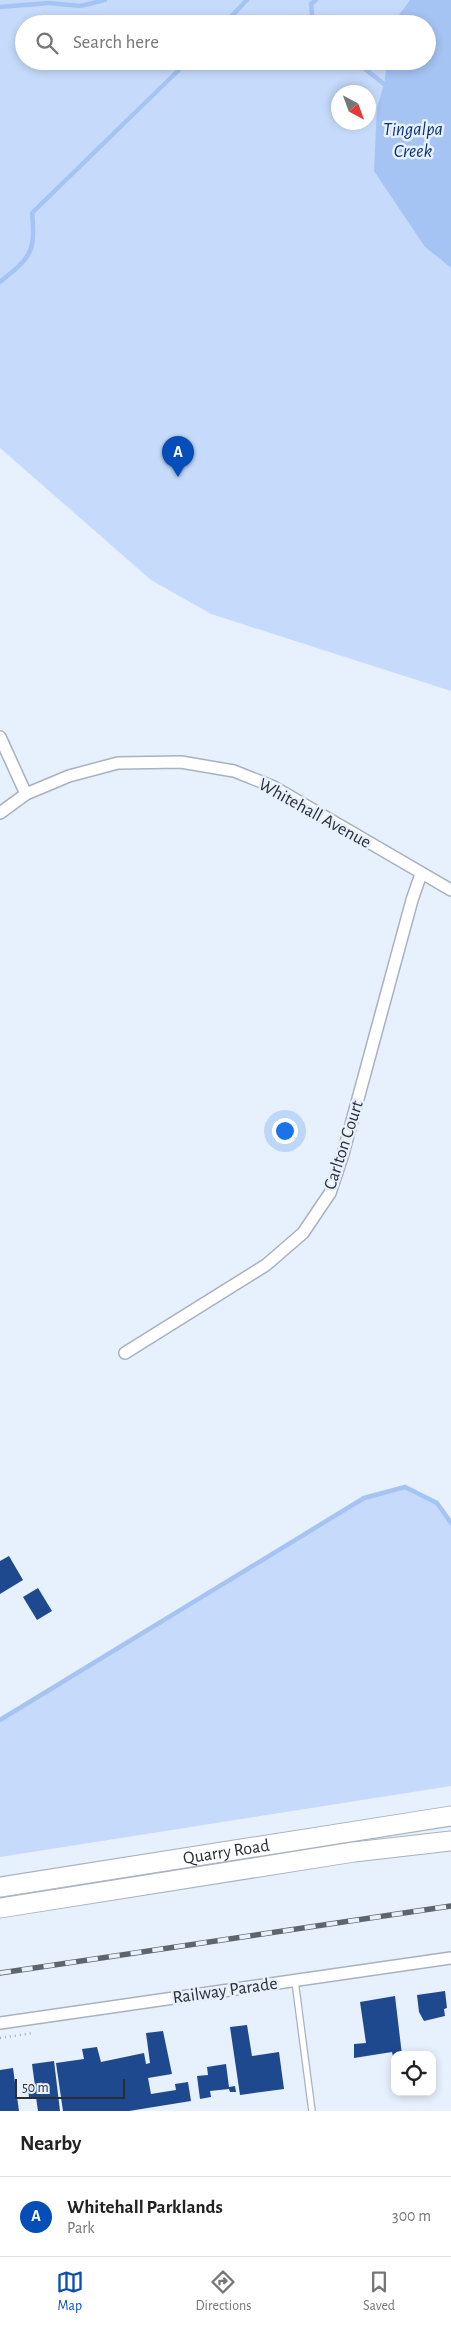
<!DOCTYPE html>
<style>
body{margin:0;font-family:"Alegreya Sans",sans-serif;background:#f2f2f2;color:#222}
.controls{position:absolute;right:15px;bottom:15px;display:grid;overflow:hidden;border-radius:10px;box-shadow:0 2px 8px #0003}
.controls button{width:45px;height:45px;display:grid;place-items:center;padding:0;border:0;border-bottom:1px solid #e0e0e0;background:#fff;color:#222;font:25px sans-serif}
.compass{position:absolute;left:331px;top:85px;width:45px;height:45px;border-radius:50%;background:#fff;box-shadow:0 2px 8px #0003;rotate:139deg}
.scale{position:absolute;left:15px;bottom:12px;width:110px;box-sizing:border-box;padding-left:5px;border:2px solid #2b2f34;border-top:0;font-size:14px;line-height:18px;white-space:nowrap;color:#2b2f34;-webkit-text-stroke:4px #e7f0fd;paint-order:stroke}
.you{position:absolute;left:284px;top:1130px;width:18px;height:18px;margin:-12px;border:4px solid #fff;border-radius:50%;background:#1a73e8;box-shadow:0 0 0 8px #1a73e833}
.badge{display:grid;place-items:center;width:32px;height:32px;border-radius:50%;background:#054db8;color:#fff;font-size:16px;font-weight:700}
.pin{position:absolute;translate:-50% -41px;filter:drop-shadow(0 1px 2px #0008)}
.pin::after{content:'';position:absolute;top:26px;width:18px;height:15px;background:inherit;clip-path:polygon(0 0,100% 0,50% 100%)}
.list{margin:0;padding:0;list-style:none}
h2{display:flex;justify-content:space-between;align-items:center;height:65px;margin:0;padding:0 20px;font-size:21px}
h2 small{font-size:16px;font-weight:400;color:#767676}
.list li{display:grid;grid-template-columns:32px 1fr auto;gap:15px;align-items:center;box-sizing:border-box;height:80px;padding:0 20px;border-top:1px solid #e0e0e0}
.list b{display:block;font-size:19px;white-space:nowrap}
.list p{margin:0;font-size:16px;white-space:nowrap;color:#767676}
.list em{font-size:16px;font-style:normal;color:#767676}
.icon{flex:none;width:28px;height:28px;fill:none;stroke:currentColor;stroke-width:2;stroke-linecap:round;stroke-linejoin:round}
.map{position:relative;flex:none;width:451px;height:2111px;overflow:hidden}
.search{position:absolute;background:#fff;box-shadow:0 2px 8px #0003;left:15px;right:15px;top:15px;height:55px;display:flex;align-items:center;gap:12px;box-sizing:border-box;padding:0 18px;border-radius:28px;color:#767676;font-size:19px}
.sheet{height:145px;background:#fff}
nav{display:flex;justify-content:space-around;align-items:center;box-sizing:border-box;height:70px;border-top:1px solid #e0e0e0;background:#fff;font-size:14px;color:#767676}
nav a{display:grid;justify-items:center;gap:2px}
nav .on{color:#054db8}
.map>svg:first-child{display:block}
.green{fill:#c6dbfc;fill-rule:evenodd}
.water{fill:#a5c3f3}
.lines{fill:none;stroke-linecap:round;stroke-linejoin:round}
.stream{stroke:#a5c3f3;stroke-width:4.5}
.building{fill:#1f498f}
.service-casing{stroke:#a9b1be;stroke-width:8}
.minor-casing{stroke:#a9b1be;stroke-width:14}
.primary-casing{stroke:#a9b1be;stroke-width:21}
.path{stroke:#a7aeb8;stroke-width:2.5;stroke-dasharray:1 4;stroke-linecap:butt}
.service{stroke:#fff;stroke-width:5.5}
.minor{stroke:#fff;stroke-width:11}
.primary{stroke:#fff;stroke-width:19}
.rail-casing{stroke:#5f656c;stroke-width:5.5}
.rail{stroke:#e7f0fd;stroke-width:4;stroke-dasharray:11;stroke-linecap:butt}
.labels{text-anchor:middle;stroke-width:5;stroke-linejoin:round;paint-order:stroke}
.street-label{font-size:18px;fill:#2b2f34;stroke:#e7f0fd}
.water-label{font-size:19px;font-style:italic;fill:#083376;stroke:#e7f0fd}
</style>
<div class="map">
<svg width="451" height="2111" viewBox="0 0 451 2111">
<rect width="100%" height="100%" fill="#e7f0fd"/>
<g class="green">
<path d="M0 0H410L392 24H24V61H387L384 84 377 107 425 247 451 268V691L211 614 151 580 0 448ZM338 92H368V122H338Z"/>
<path d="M405 1487 437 1503 451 1523V1786L0 1857V1720L364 1498Z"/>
</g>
<path class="water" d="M410 0H451V268L425 247 374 171 377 107 384 84 387 61H427V24H392Z"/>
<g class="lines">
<g class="stream">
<path d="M0 7 49 3 80 6 105 0"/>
<path d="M224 24 247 0"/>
<path d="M313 24 311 4 316 0"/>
<path d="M355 61 384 84"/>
<path d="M0 282C30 258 36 253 32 213L188 61"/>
<path d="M0 1720 364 1498 405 1487 437 1503 451 1523"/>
</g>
</g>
<g class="building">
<path d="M9 1556 23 1580 0 1594V1561Z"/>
<path d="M38 1588 52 1611 37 1620 23 1597Z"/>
<path d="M445 1991 447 2008 444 2009 445 2016 424 2021 419 2012 417 1995Z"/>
<path d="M395 1996 402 2055H395L394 2061 392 2052 354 2058V2044L366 2043 360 2002Z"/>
<path d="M247 2025 252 2056 279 2052 284 2089 240 2095 230 2027Z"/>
<path d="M163 2031 172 2074 148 2078 151 2094 176 2090 175 2084 188 2082 191 2101 129 2111H63L56 2063 84 2059 82 2049 97 2047 101 2062 144 2053 146 2064 150 2063 146 2033Z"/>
<path d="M54 2061 60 2111H38L36 2097 29 2098 28 2087 35 2086 32 2064Z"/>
<path d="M226 2064 229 2087 235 2086 236 2092H230L229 2089 210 2091 211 2097 200 2099 197 2076 208 2075 207 2067Z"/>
<path d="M13 2068 19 2111H0V2070Z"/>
</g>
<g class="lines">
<g class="service-casing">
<path id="service" d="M295 1981 312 2111"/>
</g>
<g class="minor-casing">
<g id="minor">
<path d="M0 737 26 794"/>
<path d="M0 813 26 794 69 776 118 763 181 762 234 771 274 787 451 890"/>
<path d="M125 1353 266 1265 303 1233 330 1193 343 1154 412 900 421 874"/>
<path d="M0 2023 451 1958"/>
</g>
</g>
<g class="primary-casing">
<g id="primary">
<path id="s1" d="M0 1887 451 1816"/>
<path d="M0 1908 354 1852 451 1841"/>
</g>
</g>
<path class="path" d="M0 2038 33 2033"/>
<use href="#service" class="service"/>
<use href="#minor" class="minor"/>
<use href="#primary" class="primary"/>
<g class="rail-casing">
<path id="rail" d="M0 1973 451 1906"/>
</g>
<use href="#rail" class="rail"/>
</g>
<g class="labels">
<g class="street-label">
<text transform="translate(315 813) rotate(29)" y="6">Whitehall Avenue</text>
<text transform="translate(343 1145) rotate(-72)" y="6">Carlton Court</text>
<text dy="6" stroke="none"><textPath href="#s1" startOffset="229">Quarry Road</textPath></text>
<text transform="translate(225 1990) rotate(-8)" y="6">Railway Parade</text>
</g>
<g class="water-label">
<text x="413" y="135">Tingalpa<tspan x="413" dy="22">Creek</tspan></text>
</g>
</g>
</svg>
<div class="controls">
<button><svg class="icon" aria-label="locate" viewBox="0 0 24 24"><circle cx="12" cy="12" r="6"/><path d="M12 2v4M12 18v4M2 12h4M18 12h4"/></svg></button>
</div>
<svg class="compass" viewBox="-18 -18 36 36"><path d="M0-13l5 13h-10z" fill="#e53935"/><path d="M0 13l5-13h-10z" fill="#767676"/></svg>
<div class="scale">50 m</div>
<div class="you"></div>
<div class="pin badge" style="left:178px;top:477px">A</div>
<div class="search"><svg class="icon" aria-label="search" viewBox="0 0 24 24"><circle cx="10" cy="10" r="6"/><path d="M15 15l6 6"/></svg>Search here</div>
</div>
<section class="sheet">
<h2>Nearby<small></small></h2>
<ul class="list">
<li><span class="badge">A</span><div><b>Whitehall Parklands</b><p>Park</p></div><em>300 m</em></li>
</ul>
</section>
<nav>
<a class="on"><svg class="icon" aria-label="map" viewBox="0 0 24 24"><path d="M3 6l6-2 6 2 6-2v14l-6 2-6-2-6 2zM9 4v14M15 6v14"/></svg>Map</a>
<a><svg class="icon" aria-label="directions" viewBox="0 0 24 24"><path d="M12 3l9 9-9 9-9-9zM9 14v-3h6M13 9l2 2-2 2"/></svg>Directions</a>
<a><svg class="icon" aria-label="saved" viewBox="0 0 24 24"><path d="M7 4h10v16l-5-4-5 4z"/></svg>Saved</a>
</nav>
